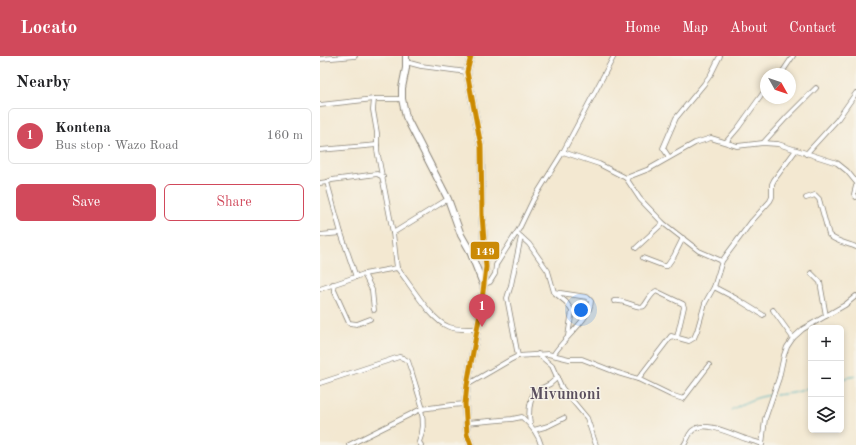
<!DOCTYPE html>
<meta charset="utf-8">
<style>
body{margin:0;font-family:"Old Standard TT",serif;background:#f6f6f6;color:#202124}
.controls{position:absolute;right:12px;bottom:12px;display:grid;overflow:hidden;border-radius:6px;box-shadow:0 2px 6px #0003}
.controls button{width:36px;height:36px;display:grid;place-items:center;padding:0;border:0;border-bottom:1px solid #e0e0e0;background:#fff;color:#202124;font:20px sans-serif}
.compass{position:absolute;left:440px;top:12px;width:36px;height:36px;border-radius:50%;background:#fff;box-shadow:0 2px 6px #0003;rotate:130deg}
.you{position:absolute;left:261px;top:254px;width:14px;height:14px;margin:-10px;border:3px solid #fff;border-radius:50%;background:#1a73e8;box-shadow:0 0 0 6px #1a73e833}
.badge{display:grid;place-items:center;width:26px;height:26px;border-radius:50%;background:#d1495b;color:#fff;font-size:13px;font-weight:700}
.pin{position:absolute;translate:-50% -33px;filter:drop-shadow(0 1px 2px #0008)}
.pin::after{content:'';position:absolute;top:21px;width:14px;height:12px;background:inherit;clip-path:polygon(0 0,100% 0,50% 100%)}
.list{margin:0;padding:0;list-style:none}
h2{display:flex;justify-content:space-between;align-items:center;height:52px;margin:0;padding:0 16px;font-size:17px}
h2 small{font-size:13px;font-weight:400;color:#757577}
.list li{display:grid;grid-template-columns:26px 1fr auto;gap:12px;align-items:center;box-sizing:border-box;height:56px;margin:0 8px 8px;padding:0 8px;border:1px solid #e0e0e0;border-radius:6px}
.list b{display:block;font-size:15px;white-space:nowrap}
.list p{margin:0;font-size:13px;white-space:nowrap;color:#757577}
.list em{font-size:13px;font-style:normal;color:#757577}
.actions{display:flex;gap:8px;padding:12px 16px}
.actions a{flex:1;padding:9px 0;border:1px solid #d1495b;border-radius:6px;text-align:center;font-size:14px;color:#d1495b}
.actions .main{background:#d1495b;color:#fff}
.icon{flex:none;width:22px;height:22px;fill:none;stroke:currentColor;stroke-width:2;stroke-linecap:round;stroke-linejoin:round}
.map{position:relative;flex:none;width:536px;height:389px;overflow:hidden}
header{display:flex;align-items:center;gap:24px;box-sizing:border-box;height:56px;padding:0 20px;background:#d1495b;color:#fff}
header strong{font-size:19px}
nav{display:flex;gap:22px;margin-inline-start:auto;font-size:14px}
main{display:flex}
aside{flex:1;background:#fff}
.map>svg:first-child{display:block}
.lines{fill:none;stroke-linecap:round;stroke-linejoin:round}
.stream{stroke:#3dacba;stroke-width:1}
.street-casing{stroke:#888276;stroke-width:5.5}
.secondary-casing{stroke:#888276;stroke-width:8}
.street{stroke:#fff;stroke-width:4}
.secondary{stroke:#fff;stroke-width:6}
.bus-1-casing{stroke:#f7f3e8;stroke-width:8}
.bus-1{stroke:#cb8a06;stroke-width:5}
.labels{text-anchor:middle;stroke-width:3;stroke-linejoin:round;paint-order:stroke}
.quarter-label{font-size:16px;font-weight:bold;fill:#5a4f5e;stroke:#f7f3e8}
.line-badge{stroke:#f7f3e8;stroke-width:1.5}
.badge-label{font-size:11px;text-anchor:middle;font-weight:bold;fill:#fff}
</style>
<header>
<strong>Locato</strong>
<nav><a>Home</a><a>Map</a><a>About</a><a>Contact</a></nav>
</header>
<main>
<aside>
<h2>Nearby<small></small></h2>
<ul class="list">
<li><span class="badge">1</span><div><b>Kontena</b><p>Bus stop · Wazo Road</p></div><em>160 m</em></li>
</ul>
<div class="actions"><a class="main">Save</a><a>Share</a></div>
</aside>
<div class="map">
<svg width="536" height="389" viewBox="0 0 536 389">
<rect width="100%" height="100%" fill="#f7f3e8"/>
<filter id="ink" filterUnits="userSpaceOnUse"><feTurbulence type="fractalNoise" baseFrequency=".025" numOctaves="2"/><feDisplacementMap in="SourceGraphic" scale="8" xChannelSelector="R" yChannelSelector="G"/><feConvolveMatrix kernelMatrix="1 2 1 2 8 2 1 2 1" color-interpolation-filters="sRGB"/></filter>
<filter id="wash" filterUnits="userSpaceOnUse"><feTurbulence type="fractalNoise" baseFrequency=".012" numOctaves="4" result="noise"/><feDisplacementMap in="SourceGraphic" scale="16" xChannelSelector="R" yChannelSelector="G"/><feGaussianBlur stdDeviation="0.9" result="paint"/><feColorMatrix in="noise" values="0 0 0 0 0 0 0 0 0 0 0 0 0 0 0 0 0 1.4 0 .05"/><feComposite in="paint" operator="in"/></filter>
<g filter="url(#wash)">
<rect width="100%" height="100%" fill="#f3e8d1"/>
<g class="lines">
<g class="stream">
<path d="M521 323 536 320"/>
<path d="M455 339 473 337 491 332"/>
<path d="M411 354C425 346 436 341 451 339"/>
</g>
</g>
</g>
<g filter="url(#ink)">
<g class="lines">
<g class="street-casing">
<g id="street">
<path d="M0 3 35 0"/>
<path d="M86 6 101 10 147 16"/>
<path d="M461 18 473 0"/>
<path d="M54 43 53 54 57 77V94L73 177 77 212"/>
<path d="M0 49 54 43H82"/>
<path d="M406 86 418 72 446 33"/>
<path d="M443 87 466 62 496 32"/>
<path d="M0 94 57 89"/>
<path d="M243 96 279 108 306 122 320 143 343 167 379 195 402 205"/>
<path d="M486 98 517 64 536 37"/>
<path d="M349 101 343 92 356 62 384 28 391 18 400 0"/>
<path d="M306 122 329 113 375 87 391 82 417 90 443 87 458 88 517 107 527 115 536 126"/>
<path d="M0 127 7 126"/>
<path d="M536 130 534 138 536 141"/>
<path d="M486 142 495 139 499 143 509 179C516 186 527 187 536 191"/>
<path d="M73 177 128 143"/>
<path d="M197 177 209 188 228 215 234 236 267 241 271 245C271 262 243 283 234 298"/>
<path d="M0 179 21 177"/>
<path d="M316 192 343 167"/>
<path d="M323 202 344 210H347L354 200 363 182"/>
<path d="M491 217 500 226 506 260"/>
<path d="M44 218 52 234 54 254"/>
<path d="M36 221 21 177 7 126 12 124 57 118 63 121"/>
<path d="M13 228 14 234 29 267 37 268 50 263"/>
<path d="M163 229 170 226 175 218 176 209 199 173 213 144 243 96 294 0"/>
<path d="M394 231 417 243 443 259"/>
<path d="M0 233 44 218 77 212C90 227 110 264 129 271 137 274 148 273 157 273"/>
<path d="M235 237 246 246 252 255 248 280"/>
<path d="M294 245C303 243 320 254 324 250 328 245 330 239 336 235L363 248 364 251 357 281"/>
<path d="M453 254 473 282"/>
<path d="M218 298 232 310 242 332 267 362 276 389"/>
<path d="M198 300 187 242 191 229 201 181"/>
<path d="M318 323 351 280 369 285 374 282 377 275 385 247 394 231 402 205 432 165 450 145 452 141V128L454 124 476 94"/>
<path d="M0 327 67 305 79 301 83 302 88 305 91 314 103 353"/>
<path d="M147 329 190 304 198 300 228 298 249 303H262L298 317 318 323 351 339 363 343 389 309"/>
<path d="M101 353C104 365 104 375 99 386L101 389"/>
<path d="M146 367 192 363 202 361C211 369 218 377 221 389"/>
<path d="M210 368C208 356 209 347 214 336L230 328 238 321"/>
<path d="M214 374 228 370 244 362"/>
<path d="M29 389 101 353 132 349 145 348"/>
<path d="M364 389C367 385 368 379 372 375 384 363 413 379 426 383 432 385 437 386 442 388"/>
<path d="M442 389 445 363 459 322 464 299 467 291 473 282 483 273 525 249 536 240"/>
</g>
</g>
<g class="secondary-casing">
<g id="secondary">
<path d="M86 0V12L82 32V43L86 61 128 143 141 179 149 193 163 228"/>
<path d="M151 0 147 16 161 90 162 159 166 211 161 252 147 329 145 348 147 378 151 389"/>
</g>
</g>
<use href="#street" class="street"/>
<use href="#secondary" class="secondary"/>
<g class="bus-1-casing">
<path id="bus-1" d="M151 0 147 16 161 90 162 159 166 211 161 252 147 329 145 348 147 378 151 389"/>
</g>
<use href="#bus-1" class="bus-1"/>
</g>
</g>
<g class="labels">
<g class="quarter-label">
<text x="245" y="343">Mivumoni</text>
</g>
</g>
<rect class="line-badge" x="150" y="185" width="30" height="19" rx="4" fill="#cb8a06"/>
<g class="badge-label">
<text x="165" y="199">149</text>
</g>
</svg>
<div class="controls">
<button>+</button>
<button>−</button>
<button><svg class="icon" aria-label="layers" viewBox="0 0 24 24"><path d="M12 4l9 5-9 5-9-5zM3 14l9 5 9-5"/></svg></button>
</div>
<svg class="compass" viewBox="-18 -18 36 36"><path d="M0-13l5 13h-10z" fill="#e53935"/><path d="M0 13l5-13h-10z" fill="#757577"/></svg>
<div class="you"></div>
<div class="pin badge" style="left:162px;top:271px">1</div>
</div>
</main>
